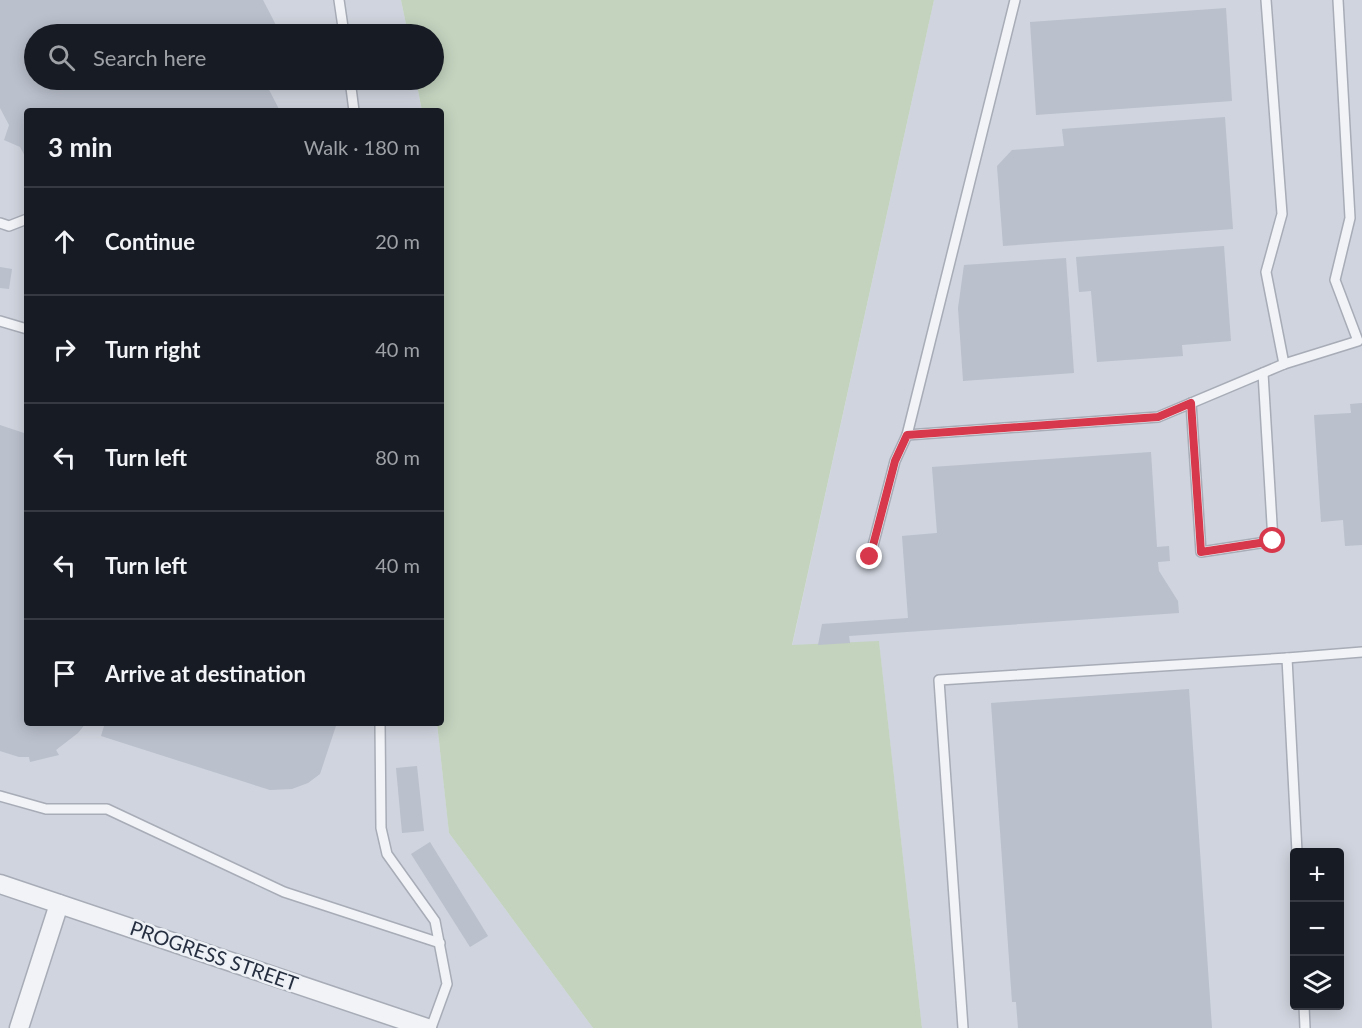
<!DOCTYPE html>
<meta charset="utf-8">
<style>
body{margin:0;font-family:Lato,sans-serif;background:#242831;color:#f1f3f6}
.controls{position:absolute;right:18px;bottom:18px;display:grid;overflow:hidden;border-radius:6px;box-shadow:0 3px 15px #0003}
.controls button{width:54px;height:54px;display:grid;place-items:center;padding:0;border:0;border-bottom:2px solid #363941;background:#171b24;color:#f1f3f6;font:30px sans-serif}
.stop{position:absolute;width:18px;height:18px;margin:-14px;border:4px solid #d8384b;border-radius:50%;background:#fff}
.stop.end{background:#d8384b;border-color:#fff;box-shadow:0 2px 6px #0008}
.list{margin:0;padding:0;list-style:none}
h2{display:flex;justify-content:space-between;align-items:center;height:78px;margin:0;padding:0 24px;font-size:26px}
h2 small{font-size:20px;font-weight:400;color:#9ea1a6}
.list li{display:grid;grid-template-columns:39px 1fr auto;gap:18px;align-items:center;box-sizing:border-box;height:108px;padding:0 24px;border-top:2px solid #363941}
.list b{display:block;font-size:22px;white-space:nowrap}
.list em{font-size:20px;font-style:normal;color:#9ea1a6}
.icon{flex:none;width:33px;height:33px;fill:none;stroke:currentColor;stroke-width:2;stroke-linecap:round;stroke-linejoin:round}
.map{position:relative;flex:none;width:1362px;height:1028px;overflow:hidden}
.search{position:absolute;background:#171b24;box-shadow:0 3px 15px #0003;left:24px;top:24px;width:420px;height:66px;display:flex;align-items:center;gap:15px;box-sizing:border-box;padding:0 21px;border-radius:33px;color:#9ea1a6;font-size:22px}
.panel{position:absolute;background:#171b24;box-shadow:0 3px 15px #0003;left:24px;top:108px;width:420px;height:618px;border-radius:6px}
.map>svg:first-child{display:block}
.built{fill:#cfd4de;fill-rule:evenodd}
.green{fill:#c3d3be}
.building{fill:#bac0cc}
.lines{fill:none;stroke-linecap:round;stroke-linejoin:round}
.service-casing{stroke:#a7acb6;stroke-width:12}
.minor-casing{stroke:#a7acb6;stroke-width:21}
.service{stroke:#f1f3f7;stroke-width:9}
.minor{stroke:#f1f3f7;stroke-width:18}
.route{stroke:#d8384b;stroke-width:8}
.labels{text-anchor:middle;stroke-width:5;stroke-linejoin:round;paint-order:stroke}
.street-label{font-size:20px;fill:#262f40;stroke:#edf1f6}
</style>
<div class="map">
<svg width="1362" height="1028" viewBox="0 0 1362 1028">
<rect width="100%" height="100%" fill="#dee2e9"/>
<g class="built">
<path d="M0 0H401L408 34H34V80H416L422 111H27V723H437L449 833 593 1028H0Z"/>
<path d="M934 0H1362V1028H922L879 642 792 646ZM1294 852H1340V1006H1294Z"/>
</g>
<path class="green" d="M401 0H934L792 645 879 641 922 1028H593L449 833 437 723H441V111H422L416 80H434V34H408Z"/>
<g class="building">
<path d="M0 0H263L276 25 257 34H34V80H264L280 111H27V160L20 147 4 140 9 125 0 108Z"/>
<path d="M1226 8 1232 101 1036 115 1030 22Z"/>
<path d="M1225 117 1233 229 1003 246 997 166 1012 150 1064 146 1062 129Z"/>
<path d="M1224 246 1231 341 1182 345 1183 356 1097 362 1091 291 1079 292 1076 257Z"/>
<path d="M1066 258 1074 373 963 381 958 308 964 265Z"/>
<path d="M0 267 12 269 9 289 0 288Z"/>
<path d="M1362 403V545L1345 546 1343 520 1321 522 1314 415 1351 413 1350 404Z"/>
<path d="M0 425 27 434V723H86L78 733 56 750 59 755 30 762 29 757H19L0 751Z"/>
<path d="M1151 452 1157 547 1169 546 1170 561 1158 562 1159 571 1178 601 1179 613 849 636 850 643 818 645 822 624 908 618 902 536 937 533 932 467Z"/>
<path d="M1189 689 1212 1028H1018L1016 1002H1012L991 703Z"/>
<path d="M95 723H337L320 774 308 783 292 789 270 790 101 736 104 726Z"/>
<path d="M417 766 424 831 402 833 396 768Z"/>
<path d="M430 842 488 936 470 947 411 854Z"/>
</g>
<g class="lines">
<g class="service-casing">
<g id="service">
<path d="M339 0 344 34"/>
<path d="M1015 0 907 435 1158 417 1284 364 1358 341 1335 280 1350 218 1338 0"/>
<path d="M1266 0 1282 214 1266 272 1284 364"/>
<path d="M350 80 354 111"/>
<path d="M0 223 9 226 27 219"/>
<path d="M0 321 27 329"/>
<path d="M1191 403 1201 552 1273 541 1263 373"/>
<path d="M870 557 895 461 907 435"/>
<path d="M1287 658 1362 652"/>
<path d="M380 723 381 828 387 854 435 921 447 984 431 1028"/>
<path d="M0 796 46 809H107L284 892 440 943"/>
<path d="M1304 1006 1305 1028"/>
<path d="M963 1028 939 680 1287 658 1297 852"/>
</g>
</g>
<g class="minor-casing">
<g id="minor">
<path d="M0 884 427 1028"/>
<path d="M19 1028 59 904"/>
</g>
</g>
<use href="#service" class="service"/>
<use href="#minor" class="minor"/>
</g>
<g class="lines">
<path class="route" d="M870 557 895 461 907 435 1158 417 1191 403 1201 552 1273 541"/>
</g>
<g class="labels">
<g class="street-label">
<text transform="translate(214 956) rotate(19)" y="7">PROGRESS STREET</text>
</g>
</g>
</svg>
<div class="controls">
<button>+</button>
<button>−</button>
<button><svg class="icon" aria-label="layers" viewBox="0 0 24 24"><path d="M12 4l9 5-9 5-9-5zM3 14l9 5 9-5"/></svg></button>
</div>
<div class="stop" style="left:1273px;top:541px"></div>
<div class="stop end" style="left:870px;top:557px"></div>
<div class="search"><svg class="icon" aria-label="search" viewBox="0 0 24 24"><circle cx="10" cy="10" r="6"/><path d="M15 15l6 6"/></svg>Search here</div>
<section class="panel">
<h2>3 min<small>Walk · 180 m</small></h2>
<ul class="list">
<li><svg class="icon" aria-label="ahead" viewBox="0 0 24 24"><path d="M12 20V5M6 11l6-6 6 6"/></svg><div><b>Continue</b></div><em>20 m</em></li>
<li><svg class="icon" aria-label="right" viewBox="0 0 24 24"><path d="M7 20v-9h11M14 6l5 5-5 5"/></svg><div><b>Turn right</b></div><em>40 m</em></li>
<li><svg class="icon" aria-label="left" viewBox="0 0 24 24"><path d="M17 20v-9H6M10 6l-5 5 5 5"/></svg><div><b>Turn left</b></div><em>80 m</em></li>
<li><svg class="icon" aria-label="left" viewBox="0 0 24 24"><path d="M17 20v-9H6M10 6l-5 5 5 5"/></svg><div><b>Turn left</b></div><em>40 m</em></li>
<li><svg class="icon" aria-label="arrive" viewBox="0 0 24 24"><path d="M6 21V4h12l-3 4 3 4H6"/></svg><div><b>Arrive at destination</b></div></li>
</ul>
</section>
</div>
